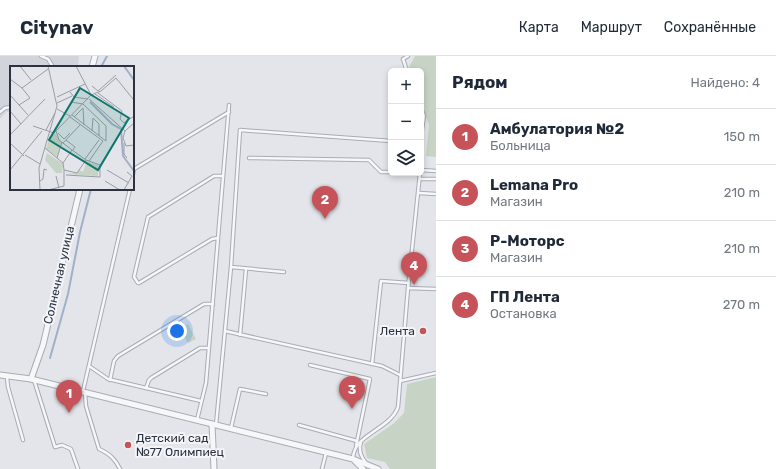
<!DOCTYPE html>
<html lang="ru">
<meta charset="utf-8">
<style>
body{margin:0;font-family:Rubik,sans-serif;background:#f6f6f7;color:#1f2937}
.controls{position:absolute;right:12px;top:12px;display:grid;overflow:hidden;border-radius:6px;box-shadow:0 2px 6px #0003}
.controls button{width:36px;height:36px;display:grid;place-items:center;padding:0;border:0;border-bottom:1px solid #e0e1e3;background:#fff;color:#1f2937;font:20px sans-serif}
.you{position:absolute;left:177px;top:275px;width:14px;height:14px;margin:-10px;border:3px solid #fff;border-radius:50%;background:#1a73e8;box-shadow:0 0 0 6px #1a73e833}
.badge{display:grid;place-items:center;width:26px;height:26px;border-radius:50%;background:#c55359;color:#fff;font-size:13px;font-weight:700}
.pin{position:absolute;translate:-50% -33px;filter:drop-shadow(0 1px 2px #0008)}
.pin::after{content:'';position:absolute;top:21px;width:14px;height:12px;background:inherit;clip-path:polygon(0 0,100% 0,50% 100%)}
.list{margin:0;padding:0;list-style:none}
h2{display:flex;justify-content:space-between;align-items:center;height:52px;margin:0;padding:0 16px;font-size:17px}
h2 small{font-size:13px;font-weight:400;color:#747a83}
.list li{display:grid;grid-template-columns:26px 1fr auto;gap:12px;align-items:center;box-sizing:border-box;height:56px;padding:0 16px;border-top:1px solid #e0e1e3}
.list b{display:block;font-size:15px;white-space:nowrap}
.list p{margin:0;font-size:13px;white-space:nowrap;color:#747a83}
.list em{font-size:13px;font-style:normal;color:#747a83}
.icon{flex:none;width:22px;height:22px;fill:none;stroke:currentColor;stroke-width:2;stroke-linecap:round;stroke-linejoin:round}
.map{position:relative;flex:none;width:436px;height:413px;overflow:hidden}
header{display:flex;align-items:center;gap:24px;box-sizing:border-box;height:56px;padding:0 20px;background:#fff;border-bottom:1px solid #e0e1e3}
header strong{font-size:19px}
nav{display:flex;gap:22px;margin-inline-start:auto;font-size:14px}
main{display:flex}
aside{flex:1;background:#fff}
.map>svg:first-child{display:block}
.built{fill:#d2d4dc}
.green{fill:#c7d4c5}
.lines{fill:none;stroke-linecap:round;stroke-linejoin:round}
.stream{stroke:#a2b0c7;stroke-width:2}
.service-casing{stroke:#a8acb4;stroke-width:4.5}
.minor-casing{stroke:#a8acb4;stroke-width:7}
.service{stroke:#f6f7f9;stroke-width:2.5}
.minor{stroke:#f6f7f9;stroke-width:5}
.poi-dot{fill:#c55359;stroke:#f3f5f8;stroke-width:1.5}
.labels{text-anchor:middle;stroke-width:4;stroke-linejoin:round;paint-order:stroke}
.street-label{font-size:12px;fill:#2c3241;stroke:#f3f5f8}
.poi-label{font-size:12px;fill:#2c3241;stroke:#f3f5f8;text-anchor:end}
.inset-river{fill:none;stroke:#a2b0c7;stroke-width:2}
.inset-road{fill:none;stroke:#9a9da6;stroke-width:1}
.view{fill:#0f766e;fill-opacity:0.15;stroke:#0f766e;stroke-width:2}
.inset-edge{fill:none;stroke:#2c3241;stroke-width:2}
</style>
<header>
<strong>Citynav</strong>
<nav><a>Карта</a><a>Маршрут</a><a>Сохранённые</a></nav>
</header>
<main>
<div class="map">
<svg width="436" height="413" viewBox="0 0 436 413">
<rect width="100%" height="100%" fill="#e3e5ea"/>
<path class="built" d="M0 0H79L78 11H11V56H6L0 63Z"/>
<g class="green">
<path d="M415 0H436V101L426 100 429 69 421 47V15H409L408 13Z"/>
<path d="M188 268 196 283 188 287 180 273Z"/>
<path d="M436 321V413H390L385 406 367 402 364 388 393 368 404 357 407 328Z"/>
</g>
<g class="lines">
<g class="stream">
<path d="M101 11 107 0"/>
<path d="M50 302 68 238 80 176 91 133"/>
</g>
<g class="service-casing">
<g id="service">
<path d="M41 0 48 3 53 11"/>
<path d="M407 15 403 3 408 0"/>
<path d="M421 52 424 60 421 80"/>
<path d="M0 56 5 52 11 51"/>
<path d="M249 102 369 104 381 116H391"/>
<path d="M421 114 436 115"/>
<path d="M399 117 420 118"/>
<path d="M133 118 134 113 229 56"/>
<path d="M420 123H436"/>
<path d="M419 137 436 138"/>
<path d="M218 182 212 183 139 227H138L134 221 148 161 214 120H223"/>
<path d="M231 211 284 216"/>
<path d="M408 232 420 117"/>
<path d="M225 275 382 310 400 319"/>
<path d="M240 279 246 213"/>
<path d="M372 308 381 225 409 227"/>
<path d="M310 309 370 323 356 390"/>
<path d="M89 310 108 323 201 345"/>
<path d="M7 321 8 331 23 384"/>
<path d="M34 324 55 391 62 389 71 393 78 413"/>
<path d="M110 324 114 305 118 300 204 248H213"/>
<path d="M400 325 436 317"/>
<path d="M146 332 149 324 151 322 200 292H209"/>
<path d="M83 335 130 133"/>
<path d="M85 337 86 350 99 393C110 398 115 403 120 413"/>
<path d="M197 364 206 327 229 49"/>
<path d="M216 369 231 211 240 74 391 85"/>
<path d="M299 369 357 385"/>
<path d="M231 372 240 333 266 338"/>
<path d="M361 386C358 394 361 401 366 407"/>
<path d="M353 403C353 378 390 374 398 351L408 232 436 233"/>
<path d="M322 413 326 397"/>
</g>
</g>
<g class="minor-casing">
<g id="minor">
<path d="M92 11 95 0"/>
<path d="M0 319 31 323 353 403 378 413"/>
<path d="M31 323 43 289 80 133"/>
<path d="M212 368 214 413"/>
<path d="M355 405 363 413"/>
</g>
</g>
<use href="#service" class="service"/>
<use href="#minor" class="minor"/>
</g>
<g class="poi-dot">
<circle cx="423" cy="275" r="4"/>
<circle cx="128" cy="389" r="4"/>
</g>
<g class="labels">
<g class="street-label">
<text transform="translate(59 219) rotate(-77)" y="4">Солнечная улица</text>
</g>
<g class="poi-label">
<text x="415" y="279">Лента</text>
<text x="136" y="386" text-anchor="start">Детский сад<tspan x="136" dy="14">№77 Олимпиец</tspan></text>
</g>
</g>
<g transform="translate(10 10)">
<rect width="124" height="124" fill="#e3e5ea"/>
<path d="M45 67 51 77 47 91 36 83 40 70ZM37 87 53 98 52 107H46L35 94ZM77 95 88 99V110L54 108 67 107 69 104 73 106Z" fill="#c7d4c5"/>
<path class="inset-river" d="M114 0 124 14M80 36 102 58 111 63 113 90 124 105"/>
<path class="inset-road" d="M10 0 21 14M66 0 81 29M0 13 12 22 20 32 9 39M82 20 88 25 106 9M12 22 38 3M60 26 64 31 78 33M88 27 112 45 110 53 114 57 124 50M85 28 104 41M0 29 18 49M47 31 75 18M79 33 115 65M61 36 73 38M47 37 62 30M73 38 96 60V75M73 42 74 59M47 43 60 50M0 45 11 58M62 49 96 75M60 51 93 75 79 95 76 94M64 51 73 42M124 57 115 65 113 72 116 80 124 79M23 60 44 67 81 29 91 25 106 12 123 33M36 64 45 47M82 65 83 52 89 58V70M48 67 54 73 60 67M0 69 35 33M56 74 65 81 63 84M0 77 14 90M53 77 70 59M114 77V88L117 92M35 82 53 97 62 84 49 74 46 65M15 89 30 98M47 92 52 76M75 93 89 74M53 97 54 104 67 107 76 94 62 84M0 104 32 65M97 104 119 117M56 109 90 111V99L79 95M46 110 49 122M30 115 33 113 34 103 37 104M95 115 110 124M30 124 29 102 47 40 38 0M38 124 54 120V104M114 124 122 110 117 106"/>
<path class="view" d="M70 22 119 52 88 104 39 74Z"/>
<rect width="124" height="124" class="inset-edge"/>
</g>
</svg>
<div class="controls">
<button>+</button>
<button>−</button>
<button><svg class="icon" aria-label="layers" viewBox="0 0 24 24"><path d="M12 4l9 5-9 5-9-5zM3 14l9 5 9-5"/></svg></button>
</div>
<div class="you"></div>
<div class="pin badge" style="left:69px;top:357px">1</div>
<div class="pin badge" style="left:325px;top:163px">2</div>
<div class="pin badge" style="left:352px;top:353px">3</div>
<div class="pin badge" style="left:414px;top:229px">4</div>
</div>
<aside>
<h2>Рядом<small>Найдено: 4</small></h2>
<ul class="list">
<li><span class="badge">1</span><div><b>Амбулатория №2</b><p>Больница</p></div><em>150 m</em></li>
<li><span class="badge">2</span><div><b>Lemana Pro</b><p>Магазин</p></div><em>210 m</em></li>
<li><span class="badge">3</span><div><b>Р-Моторс</b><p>Магазин</p></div><em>210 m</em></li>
<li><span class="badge">4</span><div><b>ГП Лента</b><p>Остановка</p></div><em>270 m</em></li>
</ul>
</aside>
</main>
